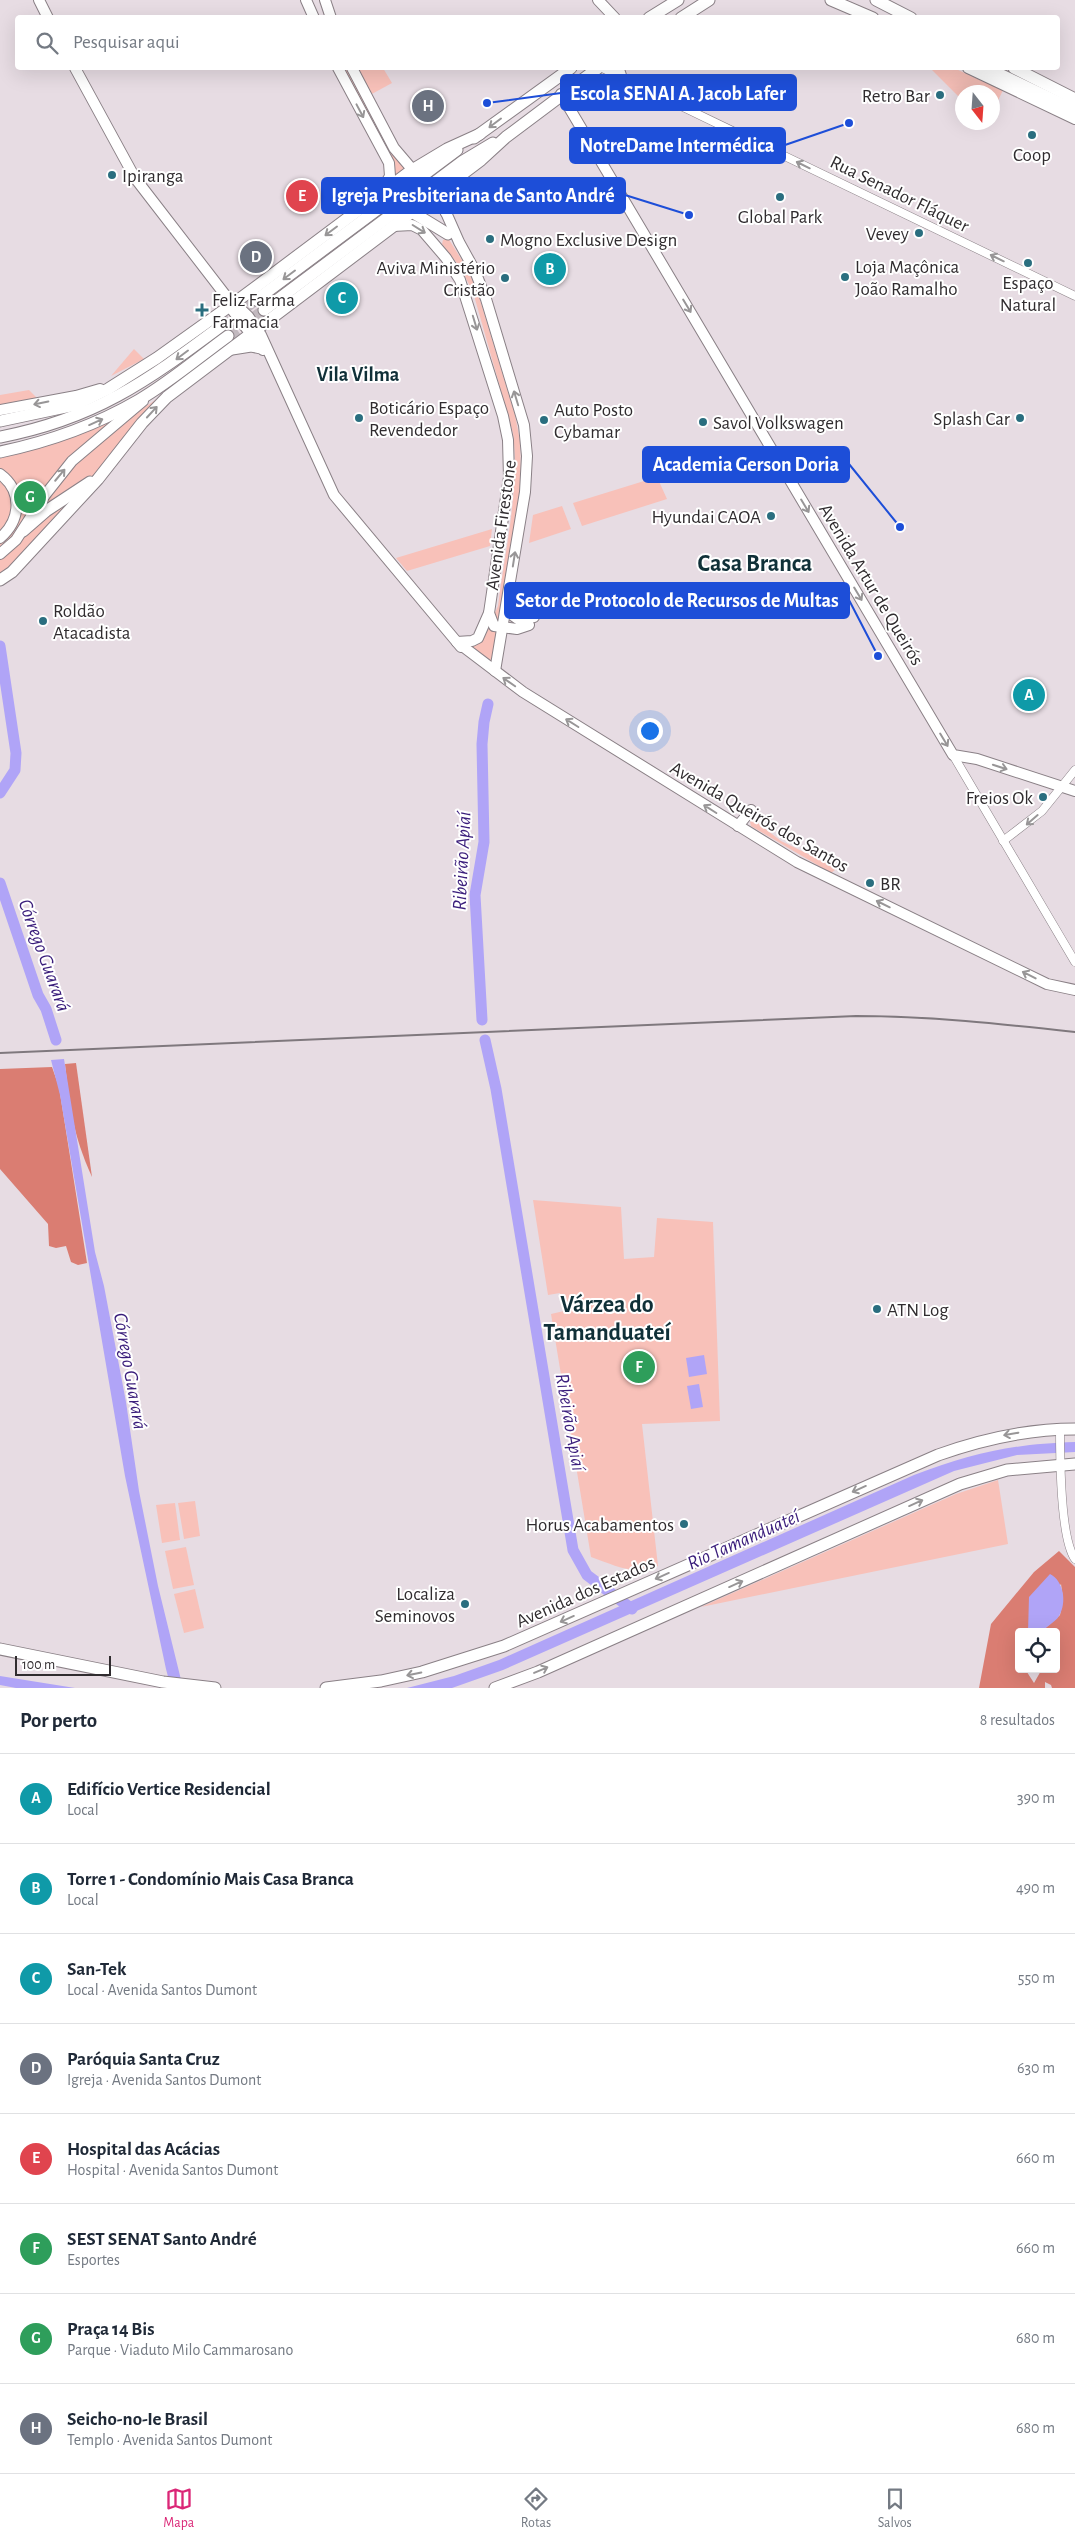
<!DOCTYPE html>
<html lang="pt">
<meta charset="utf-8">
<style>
body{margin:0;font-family:"Alegreya Sans",sans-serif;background:#f6f6f7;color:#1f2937}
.controls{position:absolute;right:15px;bottom:15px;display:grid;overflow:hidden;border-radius:5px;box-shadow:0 5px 20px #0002}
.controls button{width:45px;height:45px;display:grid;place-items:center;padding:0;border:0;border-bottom:1px solid #e0e1e3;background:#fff;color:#1f2937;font:25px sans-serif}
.compass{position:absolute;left:955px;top:85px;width:45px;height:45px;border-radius:50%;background:#fff;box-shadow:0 5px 20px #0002;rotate:163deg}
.scale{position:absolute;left:15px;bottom:12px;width:96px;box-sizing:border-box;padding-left:5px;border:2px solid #302c2f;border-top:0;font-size:14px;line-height:18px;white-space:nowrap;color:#302c2f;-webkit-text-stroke:4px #fff;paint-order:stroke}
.you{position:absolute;left:649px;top:730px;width:18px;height:18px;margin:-12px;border:4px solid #fff;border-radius:50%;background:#1a73e8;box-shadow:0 0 0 8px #1a73e833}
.badge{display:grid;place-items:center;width:32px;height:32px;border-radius:50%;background:#db2777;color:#fff;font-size:16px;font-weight:700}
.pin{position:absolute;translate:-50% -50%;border:2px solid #fff;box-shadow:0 1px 5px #0006}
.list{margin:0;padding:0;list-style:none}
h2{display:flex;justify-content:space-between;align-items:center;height:65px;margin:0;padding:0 20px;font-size:21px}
h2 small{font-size:16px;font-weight:400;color:#747a83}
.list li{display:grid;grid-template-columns:32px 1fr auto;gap:15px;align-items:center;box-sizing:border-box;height:90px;padding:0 20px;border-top:1px solid #e0e1e3}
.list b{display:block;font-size:19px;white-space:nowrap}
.list p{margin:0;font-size:16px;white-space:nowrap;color:#747a83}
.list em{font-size:16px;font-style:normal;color:#747a83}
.icon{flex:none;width:28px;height:28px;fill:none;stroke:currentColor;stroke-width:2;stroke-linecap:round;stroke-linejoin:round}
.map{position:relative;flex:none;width:1075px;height:1688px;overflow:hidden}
.search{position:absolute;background:#fff;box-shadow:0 5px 20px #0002;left:15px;right:15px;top:15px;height:55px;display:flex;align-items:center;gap:12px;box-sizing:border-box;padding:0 18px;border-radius:5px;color:#747a83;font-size:19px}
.sheet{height:785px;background:#fff}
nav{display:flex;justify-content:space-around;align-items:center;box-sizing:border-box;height:70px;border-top:1px solid #e0e1e3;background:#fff;font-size:14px;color:#747a83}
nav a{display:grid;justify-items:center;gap:2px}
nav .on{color:#db2777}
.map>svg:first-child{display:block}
.green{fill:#f8c1b9}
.forest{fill:#da7d72;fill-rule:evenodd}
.water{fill:#b0a4f7}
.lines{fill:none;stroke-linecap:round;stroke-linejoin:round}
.river{stroke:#b0a4f7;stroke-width:11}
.highway-tunnel{stroke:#c2b9bf;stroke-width:11;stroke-dasharray:11 5.5;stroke-linecap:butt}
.minor-casing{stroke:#8a8086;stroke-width:9}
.major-casing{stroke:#8a8086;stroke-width:12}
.highway-casing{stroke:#8a8086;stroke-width:13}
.minor{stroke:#fff;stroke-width:8}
.major{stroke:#fff;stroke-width:10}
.highway{stroke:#fff;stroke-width:11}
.rail{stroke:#7f787d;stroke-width:2}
.oneway{stroke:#989697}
.poi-dot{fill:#2a6e7f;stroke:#fff;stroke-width:2}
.labels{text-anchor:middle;stroke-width:4;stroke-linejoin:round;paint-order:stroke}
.poi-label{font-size:19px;fill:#302c2f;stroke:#fff;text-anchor:start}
.street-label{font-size:19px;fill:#302c2f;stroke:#fff}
.neighbourhood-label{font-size:20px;font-weight:bold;fill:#103038;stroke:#fff}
.water-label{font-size:20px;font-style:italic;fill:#3a1d7b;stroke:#fff}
.district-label{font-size:24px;font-weight:bold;fill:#103038;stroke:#fff}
.leader{fill:none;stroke:#1d4ed8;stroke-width:2}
.callout-dot{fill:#1d4ed8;stroke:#fff;stroke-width:2}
.callout{fill:#1d4ed8;stroke:#1d4ed8;stroke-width:2}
.callout-label{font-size:20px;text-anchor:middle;font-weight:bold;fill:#fff}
</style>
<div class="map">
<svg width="1075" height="1688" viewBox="0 0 1075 1688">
<rect width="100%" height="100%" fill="#e7dce3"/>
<g class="green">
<path d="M344 68H347L362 98 401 164 406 170 393 180Z"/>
<path d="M357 68H383L392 83 370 95Z"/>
<path d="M930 68H954L984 82 1004 88 993 111 992 92H962V100Z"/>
<path d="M448 238 465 265 477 290 515 415 520 441 521 483 501 621 499 624 493 617 498 606C505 549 520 490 513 433L473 292 460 267 442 244 443 240Z"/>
<path d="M134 349 144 359 111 376Z"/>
<path d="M29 390 39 400 0 407V395Z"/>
<path d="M170 390 95 474 80 486 46 503C56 465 138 412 170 390Z"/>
<path d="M116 420 80 450 27 531 76 495 11 567 0 574V479L9 490 19 518C24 497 16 482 0 469V457L54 443Z"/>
<path d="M657 477 667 499 582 526 573 503Z"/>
<path d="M562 506 571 529 529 543 533 515Z"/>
<path d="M492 529 490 546 407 571 396 558Z"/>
<path d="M489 628 498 632 493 659 490 660 469 645 483 639Z"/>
<path d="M754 820 781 841 835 867V870L831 873 751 826 750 822Z"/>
<path d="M533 1200 621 1207 624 1259 654 1257 657 1218 713 1222 720 1421 642 1424 658 1566C634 1576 614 1565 591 1557L551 1314 564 1311 560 1293 548 1295Z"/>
<path d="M998 1480 1008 1544 701 1607 956 1494Z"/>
<path d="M195 1501 200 1536 184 1539 178 1503Z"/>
<path d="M175 1503 180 1540 162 1543 156 1505Z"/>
<path d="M186 1547 194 1585 173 1589 165 1551Z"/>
<path d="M195 1589 204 1628 184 1633 174 1594Z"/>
</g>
<g class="forest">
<path d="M76 1063 92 1177C73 1135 70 1109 65 1064Z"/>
<path d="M52 1067 59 1087 87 1263 78 1265 71 1262 66 1246 56 1248 49 1246 48 1224 0 1169V1069Z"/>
<path d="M1059 1551 1075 1567V1688H1052L1051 1685 1045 1682V1688H979L991 1624 1034 1572ZM1061 1584 1063 1599 1060 1615 1042 1631 1056 1632V1669H1042L1034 1683 1025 1669H1019V1632H1028L1029 1626Z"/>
</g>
<g class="water">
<path d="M64 1059 95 1252 104 1286 126 1402 139 1491 158 1586 183 1688H171L166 1669 125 1476 60 1095 51 1060Z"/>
<path d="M704 1355 707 1374 689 1377 686 1358Z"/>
<path d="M699 1384 703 1407 691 1409 687 1386Z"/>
<path d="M1075 1442V1452L1017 1455 954 1471 503 1670 452 1688H407L454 1676 499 1660 914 1475C973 1453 1012 1444 1075 1442Z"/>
<path d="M1050 1574C1064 1581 1067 1603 1059 1616 1055 1623 1045 1626 1043 1632H1028L1029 1597Z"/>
<path d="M0 1676 75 1688H16L0 1685Z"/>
</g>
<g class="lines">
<g class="river">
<path d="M0 646 16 753 15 770 0 793"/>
<path d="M0 883 38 995 46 1009 56 1040"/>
<path d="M482 1020 475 895 484 842 482 744 484 722 488 704"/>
<path d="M485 1040 496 1089 573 1550 587 1575 632 1609"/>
</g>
<g class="highway-tunnel">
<path d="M221 326 256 300"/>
<path d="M228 336 264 310"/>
</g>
<g class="minor-casing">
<g id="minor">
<path d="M602 68 1075 296"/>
<path d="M953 755 1075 962"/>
<path d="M1003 841 1042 811 1075 770"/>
<path d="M1060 1429C1060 1457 1060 1538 1075 1559"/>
</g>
</g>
<g class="major-casing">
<g id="major">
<path d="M39 0 48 18"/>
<path d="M306 0 314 18"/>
<path d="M325 0 331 18"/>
<path d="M598 0 615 18"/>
<path d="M75 68 135 178 226 296 233 311 263 350"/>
<path d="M338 68 389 163 390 176 381 191"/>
<path d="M352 68 394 148 417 175"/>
<path d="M968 68 1075 119"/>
<path d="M561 94 953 755 977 759 1075 791"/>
<path d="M430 190 444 208 459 242 475 271 486 299 524 425 527 456 525 492 495 671"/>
<path d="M393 226 412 225 422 230 446 258 460 280 503 416 508 440 509 477 489 613 478 638 472 641 457 642"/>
<path d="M227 296 248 316 261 335 334 495 461 647"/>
<path d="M0 410 76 396 100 389"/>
<path d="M0 474C23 491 21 520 0 538"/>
<path d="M0 554 16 540 45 495 72 461 143 401"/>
<path d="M507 607 512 615 519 620 534 617"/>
<path d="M489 613 494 626 517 629 529 625"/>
<path d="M457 642 523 692 797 862 1047 984 1075 990"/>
<path d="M738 826 751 810"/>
</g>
</g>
<g class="highway-casing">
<g id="highway">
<path d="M831 0 873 18"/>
<path d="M876 0 911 18"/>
<path d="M649 18 678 0"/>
<path d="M681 18 709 0"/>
<path d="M618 68 621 77"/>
<path d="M987 68 1075 110"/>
<path d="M1014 68 1075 99"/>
<path d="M474 138 571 68"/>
<path d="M407 209 448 234"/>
<path d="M446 212 448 195 455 181"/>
<path d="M256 300 457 150"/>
<path d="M264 310 463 161 493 143"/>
<path d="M232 349 251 346 261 348"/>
<path d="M0 421 75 405 108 389 157 358 241 298 412 170 447 149 480 134"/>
<path d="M0 437C94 419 146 382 221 326"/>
<path d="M0 452C48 442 96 425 139 400 170 382 199 357 228 336"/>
<path d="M23 531 46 511 90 482"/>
<path d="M0 580 12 572 98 479 142 423 167 397 481 160 506 137 598 68"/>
<path d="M0 1649 163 1682 215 1688"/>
<path d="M326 1688 381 1681 422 1672 504 1646 938 1455C983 1439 1027 1429 1075 1429"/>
<path d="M495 1688 538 1672 960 1484 1007 1470 1075 1464"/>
</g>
</g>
<use href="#minor" class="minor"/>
<use href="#major" class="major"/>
<use href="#highway" class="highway"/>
<path class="rail" d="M0 1053 856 1016C929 1016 1002 1024 1075 1032"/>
</g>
<defs><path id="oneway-shaft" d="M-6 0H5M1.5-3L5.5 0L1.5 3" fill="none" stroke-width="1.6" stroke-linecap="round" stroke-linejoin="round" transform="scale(1.25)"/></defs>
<g class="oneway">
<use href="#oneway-shaft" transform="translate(360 111) rotate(62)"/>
<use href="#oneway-shaft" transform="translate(495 123) rotate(143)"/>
<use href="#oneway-shaft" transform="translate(803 165) rotate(-154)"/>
<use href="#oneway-shaft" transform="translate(419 229) rotate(32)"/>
<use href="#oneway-shaft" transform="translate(331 231) rotate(143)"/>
<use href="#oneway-shaft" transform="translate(997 258) rotate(-154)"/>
<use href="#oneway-shaft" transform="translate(289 275) rotate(143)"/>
<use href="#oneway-shaft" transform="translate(687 306) rotate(59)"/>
<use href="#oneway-shaft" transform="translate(475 323) rotate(73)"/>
<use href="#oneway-shaft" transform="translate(182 355) rotate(143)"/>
<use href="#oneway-shaft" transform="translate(516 398) rotate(-107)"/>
<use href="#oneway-shaft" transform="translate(41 403) rotate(168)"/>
<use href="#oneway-shaft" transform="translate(152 412) rotate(-47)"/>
<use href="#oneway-shaft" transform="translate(96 422) rotate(-24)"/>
<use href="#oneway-shaft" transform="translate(60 475) rotate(-50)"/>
<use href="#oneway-shaft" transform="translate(805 506) rotate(59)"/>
<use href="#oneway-shaft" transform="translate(514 559) rotate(-81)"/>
<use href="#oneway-shaft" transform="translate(858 594) rotate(59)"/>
<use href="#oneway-shaft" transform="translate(509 682) rotate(-145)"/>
<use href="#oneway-shaft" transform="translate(572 723) rotate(-148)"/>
<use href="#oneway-shaft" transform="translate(944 740) rotate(59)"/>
<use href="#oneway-shaft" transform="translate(1000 767) rotate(18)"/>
<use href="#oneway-shaft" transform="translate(710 809) rotate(-148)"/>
<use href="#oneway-shaft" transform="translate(1032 820) rotate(139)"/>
<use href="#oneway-shaft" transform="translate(883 904) rotate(-154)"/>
<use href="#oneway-shaft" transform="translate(1029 975) rotate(-153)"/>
<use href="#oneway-shaft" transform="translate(1011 1434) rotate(170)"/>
<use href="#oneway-shaft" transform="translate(859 1489) rotate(156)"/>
<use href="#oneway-shaft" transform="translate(916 1503) rotate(-24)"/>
<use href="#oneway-shaft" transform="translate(662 1576) rotate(156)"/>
<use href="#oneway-shaft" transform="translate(736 1584) rotate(-24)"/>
<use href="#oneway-shaft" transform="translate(567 1619) rotate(156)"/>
<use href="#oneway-shaft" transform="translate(541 1670) rotate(-23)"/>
<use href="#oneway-shaft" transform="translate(414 1674) rotate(168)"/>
</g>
<g class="poi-dot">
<circle cx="940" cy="95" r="5"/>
<circle cx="1032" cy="135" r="5"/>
<circle cx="112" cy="175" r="5"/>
<circle cx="780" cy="197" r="5"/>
<circle cx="919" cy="233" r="5"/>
<circle cx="490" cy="239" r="5"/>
<circle cx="1028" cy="263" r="5"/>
<circle cx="845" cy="277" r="5"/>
<circle cx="505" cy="278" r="5"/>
<path d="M199.5 302.5h5v5h5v5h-5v5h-5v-5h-5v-5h5z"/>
<circle cx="359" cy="418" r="5"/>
<circle cx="1020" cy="418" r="5"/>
<circle cx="544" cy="420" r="5"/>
<circle cx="703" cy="422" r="5"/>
<circle cx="771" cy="516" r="5"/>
<circle cx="43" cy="621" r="5"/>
<circle cx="1043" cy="797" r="5"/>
<circle cx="870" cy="883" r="5"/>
<circle cx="877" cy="1309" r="5"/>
<circle cx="684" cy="1524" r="5"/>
<circle cx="465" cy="1604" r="5"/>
</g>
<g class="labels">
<g class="poi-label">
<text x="930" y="102" text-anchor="end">Retro Bar</text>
<text x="1032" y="161" text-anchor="middle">Coop</text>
<text x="122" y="182">Ipiranga</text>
<text x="780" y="223" text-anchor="middle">Global Park</text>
<text x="909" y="240" text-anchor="end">Vevey</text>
<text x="500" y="246">Mogno Exclusive Design</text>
<text x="855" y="273">Loja Maçônica<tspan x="855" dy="22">João Ramalho</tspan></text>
<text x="495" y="274" text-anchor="end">Aviva Ministério<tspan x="495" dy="22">Cristão</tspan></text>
<text x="1028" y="289" text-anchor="middle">Espaço<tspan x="1028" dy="22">Natural</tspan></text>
<text x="212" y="306">Feliz Farma<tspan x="212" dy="22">Farmacia</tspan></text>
<text x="369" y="414">Boticário Espaço<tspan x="369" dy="22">Revendedor</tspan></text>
<text x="554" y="416">Auto Posto<tspan x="554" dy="22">Cybamar</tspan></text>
<text x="1010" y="425" text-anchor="end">Splash Car</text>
<text x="713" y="429">Savol Volkswagen</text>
<text x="761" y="523" text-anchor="end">Hyundai CAOA</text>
<text x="53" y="617">Roldão<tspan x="53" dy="22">Atacadista</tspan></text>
<text x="1033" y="804" text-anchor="end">Freios Ok</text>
<text x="880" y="890">BR</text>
<text x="887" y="1316">ATN Log</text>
<text x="674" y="1531" text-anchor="end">Horus Acabamentos</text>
<text x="455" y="1600" text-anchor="end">Localiza<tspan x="455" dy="22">Seminovos</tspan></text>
</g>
<g class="street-label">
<text transform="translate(900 193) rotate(26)" y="7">Rua Senador Fláquer</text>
<text transform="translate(500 525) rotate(-82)" y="7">Avenida Firestone</text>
<text transform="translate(872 584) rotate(59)" y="7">Avenida Artur de Queirós</text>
<text transform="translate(760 816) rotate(30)" y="7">Avenida Queirós dos Santos</text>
<text transform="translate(585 1591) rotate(-24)" y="7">Avenida dos Estados</text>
</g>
<g class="neighbourhood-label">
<text x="358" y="381">Vila Vilma</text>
</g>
<g class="water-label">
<text transform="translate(461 861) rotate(-87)" y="7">Ribeirão Apiaí</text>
<text transform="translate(45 955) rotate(70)" y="7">Córrego Guarará</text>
<text transform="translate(131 1371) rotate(80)" y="7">Córrego Guarará</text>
<text transform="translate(571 1422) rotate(80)" y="7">Ribeirão Apiaí</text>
<text transform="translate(743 1539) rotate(-24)" y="7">Rio Tamanduateí</text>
</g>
<g class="district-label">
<text x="755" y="571">Casa Branca</text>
<text x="607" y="1312">Várzea do<tspan x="607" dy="28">Tamanduateí</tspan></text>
</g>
</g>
<path class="leader" d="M487 103L561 93M849 123L785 145M689 215L625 195M900 527L849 464M878 656L849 600"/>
<g class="callout-dot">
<circle cx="487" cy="103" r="5"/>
<circle cx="849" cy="123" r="5"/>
<circle cx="689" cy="215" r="5"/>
<circle cx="900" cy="527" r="5"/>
<circle cx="878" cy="656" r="5"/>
</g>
<g class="callout">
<rect x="561" y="75" width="235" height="35" rx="5"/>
<rect x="570" y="128" width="215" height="35" rx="5"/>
<rect x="322" y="178" width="303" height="35" rx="5"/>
<rect x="643" y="447" width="206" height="35" rx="5"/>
<rect x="505" y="583" width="344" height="35" rx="5"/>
</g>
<g class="callout-label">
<text x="678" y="100">Escola SENAI A. Jacob Lafer</text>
<text x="677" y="152">NotreDame Intermédica</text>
<text x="473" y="202">Igreja Presbiteriana de Santo André</text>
<text x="746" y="471">Academia Gerson Doria</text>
<text x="677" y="607">Setor de Protocolo de Recursos de Multas</text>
</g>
</svg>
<div class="controls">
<button><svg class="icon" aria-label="locate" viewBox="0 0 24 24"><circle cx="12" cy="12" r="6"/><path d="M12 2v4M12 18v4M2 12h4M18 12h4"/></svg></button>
</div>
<svg class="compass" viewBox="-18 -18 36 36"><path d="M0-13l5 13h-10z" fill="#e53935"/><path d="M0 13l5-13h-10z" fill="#747a83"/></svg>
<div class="scale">100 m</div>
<div class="you"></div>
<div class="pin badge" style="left:1029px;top:695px;background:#0f9aa8">A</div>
<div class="pin badge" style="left:550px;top:269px;background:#0f9aa8">B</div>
<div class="pin badge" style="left:342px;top:298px;background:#0f9aa8">C</div>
<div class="pin badge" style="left:256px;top:257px;background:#6b7280">D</div>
<div class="pin badge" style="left:302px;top:196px;background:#e0444e">E</div>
<div class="pin badge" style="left:639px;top:1367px;background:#2e9e5b">F</div>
<div class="pin badge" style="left:30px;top:497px;background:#2e9e5b">G</div>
<div class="pin badge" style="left:428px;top:106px;background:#6b7280">H</div>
<div class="search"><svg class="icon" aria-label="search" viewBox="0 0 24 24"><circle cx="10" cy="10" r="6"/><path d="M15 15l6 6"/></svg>Pesquisar aqui</div>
</div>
<section class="sheet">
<h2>Por perto<small>8 resultados</small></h2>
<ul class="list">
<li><span class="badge" style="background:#0f9aa8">A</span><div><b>Edifício Vertice Residencial</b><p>Local</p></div><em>390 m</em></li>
<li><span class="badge" style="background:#0f9aa8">B</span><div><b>Torre 1 - Condomínio Mais Casa Branca</b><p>Local</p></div><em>490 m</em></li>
<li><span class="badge" style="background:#0f9aa8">C</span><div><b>San-Tek</b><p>Local · Avenida Santos Dumont</p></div><em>550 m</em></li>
<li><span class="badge" style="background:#6b7280">D</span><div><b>Paróquia Santa Cruz</b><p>Igreja · Avenida Santos Dumont</p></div><em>630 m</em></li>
<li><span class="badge" style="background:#e0444e">E</span><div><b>Hospital das Acácias</b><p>Hospital · Avenida Santos Dumont</p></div><em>660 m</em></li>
<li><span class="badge" style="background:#2e9e5b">F</span><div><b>SEST SENAT Santo André</b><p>Esportes</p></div><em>660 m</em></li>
<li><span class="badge" style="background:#2e9e5b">G</span><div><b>Praça 14 Bis</b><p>Parque · Viaduto Milo Cammarosano</p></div><em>680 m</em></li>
<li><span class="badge" style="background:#6b7280">H</span><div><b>Seicho-no-Ie Brasil</b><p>Templo · Avenida Santos Dumont</p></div><em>680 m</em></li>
</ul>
</section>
<nav>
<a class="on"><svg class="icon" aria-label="map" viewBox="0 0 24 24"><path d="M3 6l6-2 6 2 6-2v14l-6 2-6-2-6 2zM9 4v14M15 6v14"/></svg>Mapa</a>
<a><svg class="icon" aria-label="directions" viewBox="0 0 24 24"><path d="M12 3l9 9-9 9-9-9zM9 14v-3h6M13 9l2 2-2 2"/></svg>Rotas</a>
<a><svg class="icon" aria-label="saved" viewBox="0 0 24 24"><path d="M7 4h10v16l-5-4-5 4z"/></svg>Salvos</a>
</nav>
